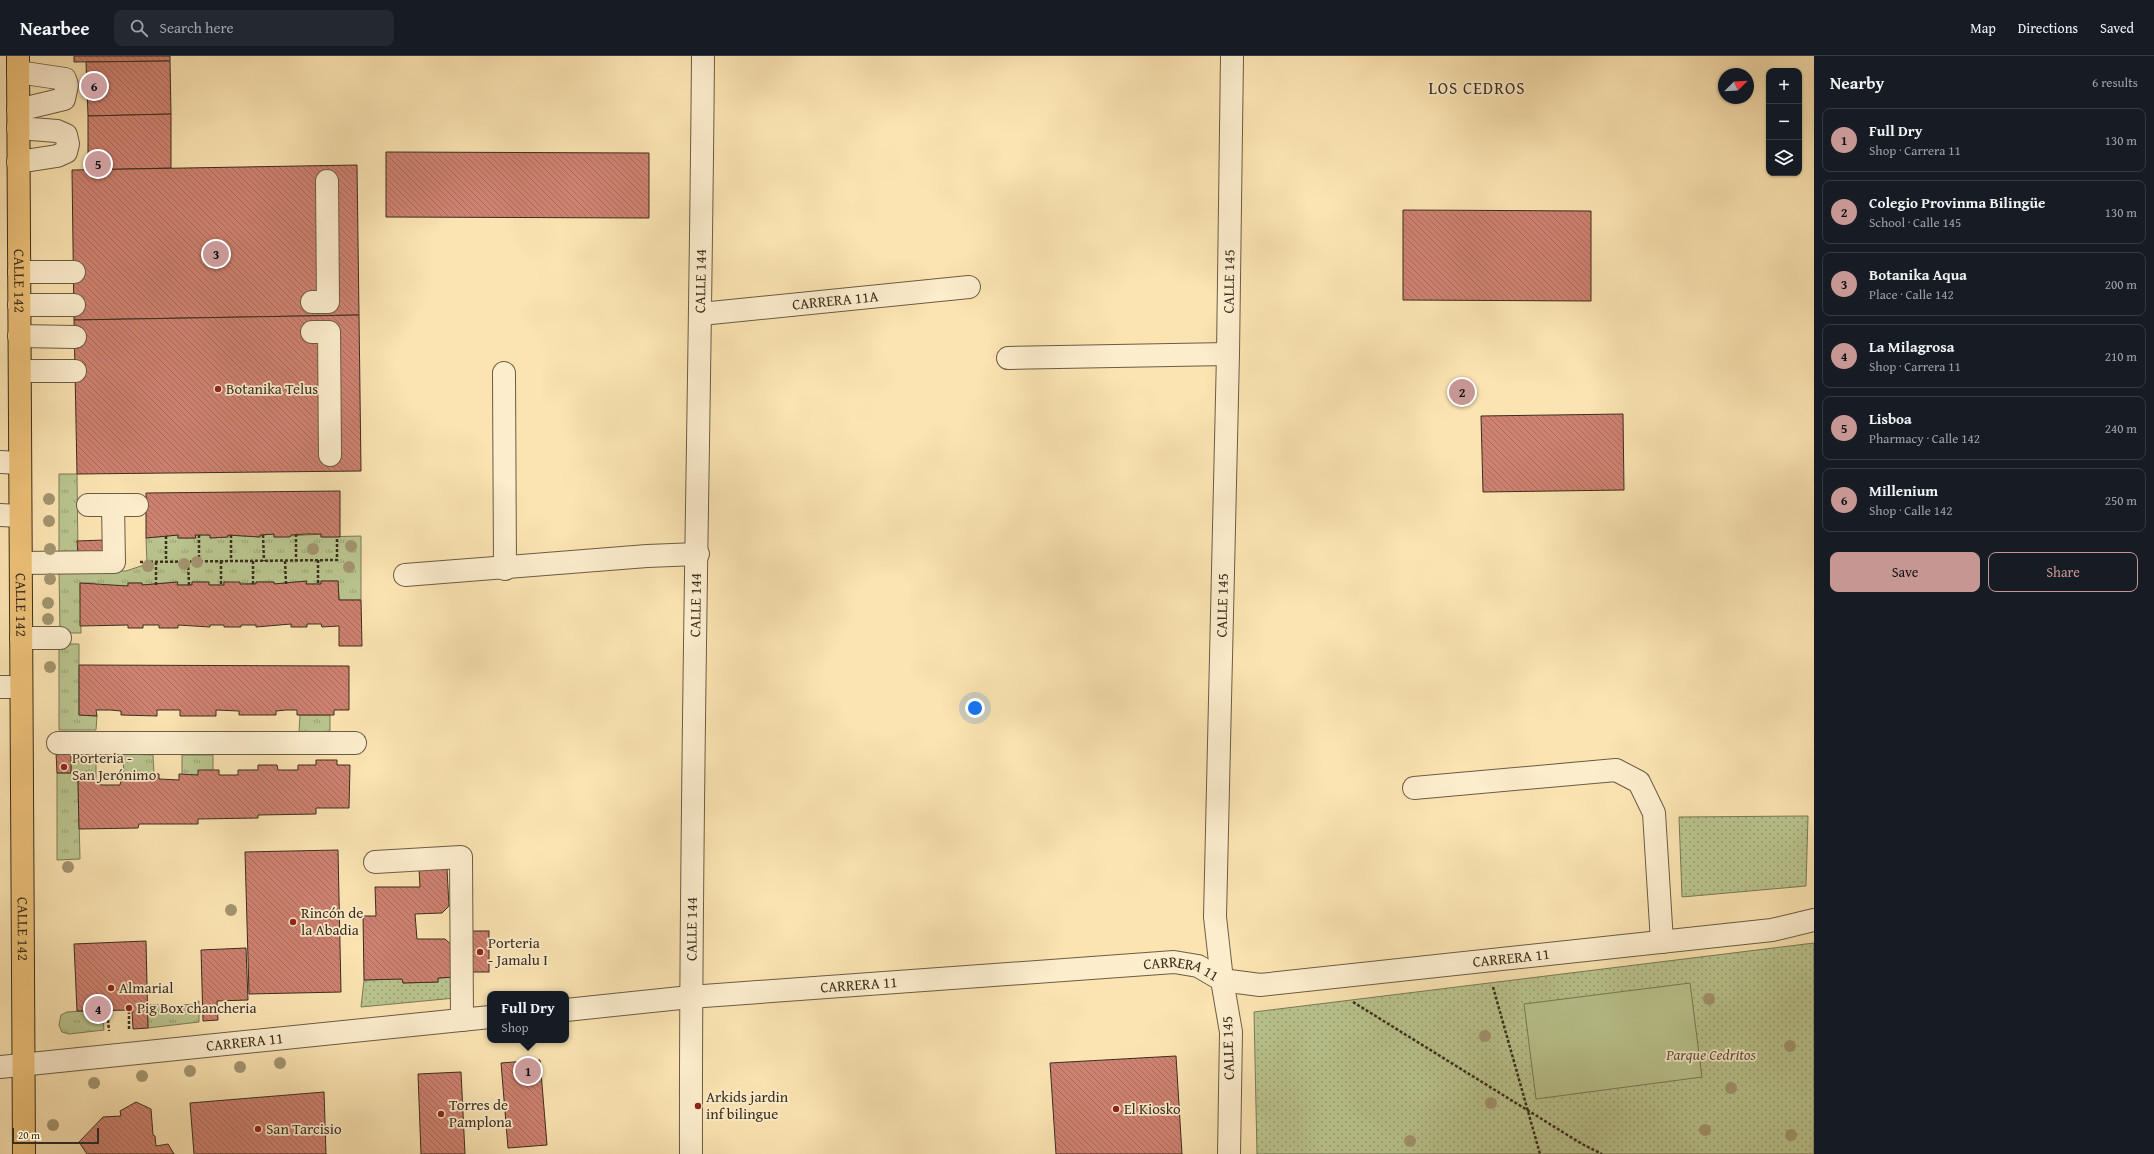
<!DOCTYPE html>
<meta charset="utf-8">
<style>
body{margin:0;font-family:"Gentium Book Plus",serif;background:#242831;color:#f1f3f6}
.controls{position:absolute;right:12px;top:12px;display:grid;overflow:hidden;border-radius:8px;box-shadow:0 1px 3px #0004}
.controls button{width:36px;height:36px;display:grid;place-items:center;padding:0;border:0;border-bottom:1px solid #363941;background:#171b24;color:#f1f3f6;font:20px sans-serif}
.compass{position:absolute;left:1718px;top:12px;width:36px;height:36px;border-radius:50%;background:#171b24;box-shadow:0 1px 3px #0004;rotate:66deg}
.scale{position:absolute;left:12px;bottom:10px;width:87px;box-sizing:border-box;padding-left:4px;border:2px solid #3b2e1d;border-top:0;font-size:11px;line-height:14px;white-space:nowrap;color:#3b2e1d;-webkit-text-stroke:3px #fcedcd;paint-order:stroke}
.you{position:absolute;left:975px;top:652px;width:14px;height:14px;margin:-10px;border:3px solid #fff;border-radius:50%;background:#1a73e8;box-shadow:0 0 0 6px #1a73e833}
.badge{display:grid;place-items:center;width:26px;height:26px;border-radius:50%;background:#c59692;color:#111;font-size:13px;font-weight:700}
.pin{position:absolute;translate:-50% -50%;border:2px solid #fff;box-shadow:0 1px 4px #0006}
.popup{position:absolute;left:487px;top:935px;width:82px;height:52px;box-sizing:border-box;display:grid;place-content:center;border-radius:8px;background:#171b24;filter:drop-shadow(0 1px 3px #0005);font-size:13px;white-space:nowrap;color:#9ea1a6}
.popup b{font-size:15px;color:#f1f3f6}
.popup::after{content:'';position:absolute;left:50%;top:100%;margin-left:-8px;border:8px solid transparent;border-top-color:#171b24}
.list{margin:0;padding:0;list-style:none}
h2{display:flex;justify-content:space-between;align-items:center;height:52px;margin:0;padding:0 16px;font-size:17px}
h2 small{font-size:13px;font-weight:400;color:#9ea1a6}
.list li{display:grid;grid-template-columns:26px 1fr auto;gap:12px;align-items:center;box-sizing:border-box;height:64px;margin:0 8px 8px;padding:0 8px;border:1px solid #363941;border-radius:8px}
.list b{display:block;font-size:15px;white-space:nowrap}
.list p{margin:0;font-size:13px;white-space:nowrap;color:#9ea1a6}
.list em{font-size:13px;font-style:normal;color:#9ea1a6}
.actions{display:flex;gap:8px;padding:12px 16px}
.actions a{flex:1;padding:9px 0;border:1px solid #c59692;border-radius:8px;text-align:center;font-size:14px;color:#c59692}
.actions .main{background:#c59692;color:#111}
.icon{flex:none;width:22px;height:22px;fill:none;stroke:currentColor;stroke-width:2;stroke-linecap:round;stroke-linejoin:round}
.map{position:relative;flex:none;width:1814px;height:1098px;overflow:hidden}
header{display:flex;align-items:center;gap:24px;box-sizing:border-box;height:56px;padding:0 20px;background:#171b24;border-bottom:1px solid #363941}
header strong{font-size:19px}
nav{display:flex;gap:22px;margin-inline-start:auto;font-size:14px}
.search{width:280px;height:36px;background:#242831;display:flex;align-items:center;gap:10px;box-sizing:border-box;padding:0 14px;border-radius:8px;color:#9ea1a6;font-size:15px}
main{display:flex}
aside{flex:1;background:#171b24}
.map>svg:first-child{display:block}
.grass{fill:url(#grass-tufts);stroke:#7a7a56}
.park{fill:url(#park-dots);stroke:#7a7a56}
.pitch{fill:#bac58f;stroke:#7a7a56}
.building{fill:url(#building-back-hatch);stroke:#3b2e1d}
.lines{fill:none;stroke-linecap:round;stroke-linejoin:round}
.minor-casing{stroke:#6b5c42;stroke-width:24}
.major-casing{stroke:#3b2e1d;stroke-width:24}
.path{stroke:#3b2e1d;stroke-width:2.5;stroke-dasharray:3 2;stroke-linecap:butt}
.minor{stroke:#fcedcd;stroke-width:22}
.major{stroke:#eec279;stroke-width:22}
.tree{fill:#a39570}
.poi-dot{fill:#8f2418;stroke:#fcedcd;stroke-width:1.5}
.labels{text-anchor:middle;stroke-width:3.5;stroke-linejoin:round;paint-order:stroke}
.street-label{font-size:15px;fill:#3b2e1d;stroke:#fcedcd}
.poi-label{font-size:15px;fill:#3b2e1d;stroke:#fcedcd;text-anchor:start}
.park-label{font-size:15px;font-style:italic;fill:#5b543a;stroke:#fcedcd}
.quarter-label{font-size:17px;letter-spacing:1px;fill:#3b2e1d;stroke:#fcedcd}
</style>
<header>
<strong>Nearbee</strong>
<div class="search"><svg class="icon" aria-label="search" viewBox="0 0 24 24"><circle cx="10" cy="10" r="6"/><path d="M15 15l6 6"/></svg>Search here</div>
<nav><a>Map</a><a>Directions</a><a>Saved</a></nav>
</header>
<main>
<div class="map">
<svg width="1814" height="1098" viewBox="0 0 1814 1098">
<defs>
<pattern id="grass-tufts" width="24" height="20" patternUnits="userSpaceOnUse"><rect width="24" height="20" fill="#bac58f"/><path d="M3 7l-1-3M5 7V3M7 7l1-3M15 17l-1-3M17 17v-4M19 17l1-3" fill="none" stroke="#98a074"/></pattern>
<pattern id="park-dots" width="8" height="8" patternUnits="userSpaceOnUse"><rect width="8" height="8" fill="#bac58f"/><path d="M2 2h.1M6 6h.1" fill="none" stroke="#98a074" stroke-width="1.8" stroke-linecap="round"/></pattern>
<pattern id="building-back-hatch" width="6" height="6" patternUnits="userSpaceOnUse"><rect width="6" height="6" fill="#cf8271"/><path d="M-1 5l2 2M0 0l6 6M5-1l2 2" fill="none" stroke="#a96b5c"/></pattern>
</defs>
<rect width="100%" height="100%" fill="#fbe4b2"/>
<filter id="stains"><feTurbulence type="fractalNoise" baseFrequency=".005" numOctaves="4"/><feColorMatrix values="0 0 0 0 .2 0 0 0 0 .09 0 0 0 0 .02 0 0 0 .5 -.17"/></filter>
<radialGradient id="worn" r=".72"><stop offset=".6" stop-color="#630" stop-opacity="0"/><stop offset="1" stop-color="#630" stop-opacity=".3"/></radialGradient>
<g class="grass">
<path d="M59 418H77L78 497H59Z"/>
<path d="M274 478V481L321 478V481L361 480V544H339L338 525H321V528H306V525L275 528 274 526H256V528L224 526V529H209V526H192V529H177V526L142 529V527H128V530H95V527H80L81 577H60L59 515H126L147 508 146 482 178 479V482H195V479H210V482L228 481V479L260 481V479Z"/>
<path d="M59 588H79V659L97 660 96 674H59Z"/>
<path d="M300 659H330V676H299Z"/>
<path d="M123 698 153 699 154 718 139 719V724H124Z"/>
<path d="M182 699H213V715L198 719H182Z"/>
<path d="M71 705H96V725H78L80 803 57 804V717H71Z"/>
<path d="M199 945V966L148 972 147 949 167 948 168 950 195 948V946Z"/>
<path d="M84 955 87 962 103 963 104 974 69 978 62 976 59 969 61 959 67 956Z"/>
</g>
<g class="park">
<path d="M1808 760 1806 830 1682 841 1679 761Z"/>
<path d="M1814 887V1098H1257L1254 956Z"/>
<path d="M455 921V942L361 951 364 924 402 923 403 927 438 926V922Z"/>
</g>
<path class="pitch" d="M1690 927 1702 1021 1536 1043 1524 948Z"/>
<g class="building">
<path d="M74 0H170V5L74 6Z"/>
<path d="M170 5 171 58 88 60 86 6Z"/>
<path d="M171 58V112L88 114V60Z"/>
<path d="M386 96 649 97V162L386 161Z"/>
<path d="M357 109 359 259 74 264 72 114Z"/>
<path d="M1403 154 1591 155V245L1403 244Z"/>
<path d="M359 259 361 415 77 418 74 264Z"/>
<path d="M1623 358 1624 434 1483 436 1481 360Z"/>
<path d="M340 435V481H321V478H306L291 479 290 481H274V478L260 479V481L228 479V481L210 482V479H195L196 482H178V479L146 482V437Z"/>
<path d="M104 484 105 498 78 497 77 485Z"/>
<path d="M307 525 306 528H321V525H338L339 544H361L362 590H339V570L322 571 321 568H307V571H291V568L256 571V569H241V571H224V569H210V571L178 569V572H159V569H143V572H128V569L80 570V527L128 530V527H142V529L178 526 177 529H192V526H209V529H224V526H240V528H256V526H274V528Z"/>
<path d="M79 609 349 610V654H334V659H297V654H286L276 655V659H239V655L216 654V660H180V654H157V660L121 659V655L110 654H96L97 660 79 659Z"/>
<path d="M56 696H71V717H57Z"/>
<path d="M316 704H337V709H350L349 752H316V758L258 759V762L198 763V768H139L138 772 79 773 78 725H100L101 729H120L121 724H139V719L154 718H159V723L179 724V718L198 719V714H219V719H238V714H258V709H277L278 714H298V709H316Z"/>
<path d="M338 794 341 936 249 938 245 796Z"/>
<path d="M419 813H447L449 850 442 857 415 858 417 883H445L455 892V921L438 922V926L403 927 402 923 364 924 363 860H376L375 831H420Z"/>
<rect x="472" y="875" width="17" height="41"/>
<path d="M146 885 148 972 133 973 132 954 77 955 74 888Z"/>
<path d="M246 892 248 944 217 945 218 964 203 965 201 894Z"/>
<path d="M1176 1000 1182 1098H1056L1050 1007Z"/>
<path d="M540 1004 547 1089 508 1092 501 1007Z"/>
<path d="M461 1016 465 1098H421L418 1018Z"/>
<path d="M324 1036 326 1098H194L190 1047Z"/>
<path d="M136 1046 151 1053 153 1079 155 1080 156 1090 168 1088 174 1098H87L79 1086 103 1061 121 1060 120 1055Z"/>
</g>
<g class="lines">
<g class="minor-casing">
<g id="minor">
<path d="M18 16 65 23 67 29 64 43 18 54"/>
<path d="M18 72 57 75 66 79 68 88 66 96 57 100 18 106"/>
<path d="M19 216H74"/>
<path d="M312 246H328L327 125"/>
<path d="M19 249H74"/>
<path id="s1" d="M701 258 969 231"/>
<path d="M312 276H329L330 399"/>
<path d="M19 280 75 281"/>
<path d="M1008 302 1228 298"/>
<path d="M20 315H75"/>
<path d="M504 317 505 513"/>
<path d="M0 406 20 407"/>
<path d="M88 449H113"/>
<path d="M0 459 20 460"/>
<path d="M21 507 114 506 113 449H137"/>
<path d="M405 519 647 500 698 498"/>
<path d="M21 582H60"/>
<path d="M0 631H21"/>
<path d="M58 687H355"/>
<path d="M1414 732 1616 714 1639 726 1654 757 1662 886"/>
<path d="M375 806 461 801 462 964"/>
<path id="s2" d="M566 954 690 941 1174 906 1198 910 1222 924 1260 929 1772 874 1814 864"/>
<path id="s3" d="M0 1011 490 961"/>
<path id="s4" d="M691 1098C690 732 700 366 703 0"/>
<path id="s5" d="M1229 1098 1231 976 1222 924 1215 861 1228 298 1232 0"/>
</g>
</g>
<g class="major-casing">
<g id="major">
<path id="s6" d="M18 0 24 1098"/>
</g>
</g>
<g class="path">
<path d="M296 478V505"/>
<path d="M199 479V505"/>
<path d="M231 479V505"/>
<path d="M263 479 264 505"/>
<path d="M166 480V506"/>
<path d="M318 504V528"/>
<path d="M221 505V529"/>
<path d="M253 505V529"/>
<path d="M285 505 286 528"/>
<path d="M140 506 337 504V481"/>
<path d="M156 506V529"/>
<path d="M188 506 189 529"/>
<path d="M1493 931 1540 1098"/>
<path d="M1353 946 1582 1088 1602 1098"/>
<path d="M129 955V973"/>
<path d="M108 964 109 975"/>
</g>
<use href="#minor" class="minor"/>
<use href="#major" class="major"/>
</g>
<g class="tree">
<circle cx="49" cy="443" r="6"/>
<circle cx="49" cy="465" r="6"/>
<circle cx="351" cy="490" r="6"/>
<circle cx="50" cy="493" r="6"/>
<circle cx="313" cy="493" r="6"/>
<circle cx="197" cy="506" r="6"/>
<circle cx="184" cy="508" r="6"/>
<circle cx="148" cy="510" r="6"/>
<circle cx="349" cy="511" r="6"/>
<circle cx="50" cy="523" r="6"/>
<circle cx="48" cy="547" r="6"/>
<circle cx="48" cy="563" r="6"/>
<circle cx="50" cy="611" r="6"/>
<circle cx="68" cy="811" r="6"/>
<circle cx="231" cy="854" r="6"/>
<circle cx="1709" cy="943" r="6"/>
<circle cx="1485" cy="980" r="6"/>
<circle cx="1790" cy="990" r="6"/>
<circle cx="280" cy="1007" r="6"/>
<circle cx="240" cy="1011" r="6"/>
<circle cx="190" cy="1015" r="6"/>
<circle cx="142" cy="1020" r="6"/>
<circle cx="94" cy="1027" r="6"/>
<circle cx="1731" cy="1032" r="6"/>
<circle cx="1491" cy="1047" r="6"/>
<circle cx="53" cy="1069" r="6"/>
<circle cx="1705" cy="1074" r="6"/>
<circle cx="1791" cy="1079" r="6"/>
<circle cx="1410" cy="1085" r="6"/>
</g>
<g class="poi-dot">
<circle cx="218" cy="333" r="4"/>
<circle cx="64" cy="711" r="4"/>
<circle cx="293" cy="866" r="4"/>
<circle cx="480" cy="896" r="4"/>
<circle cx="111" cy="932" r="4"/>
<circle cx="129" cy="952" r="4"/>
<circle cx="698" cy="1050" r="4"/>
<circle cx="1116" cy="1053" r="4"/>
<circle cx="441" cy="1058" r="4"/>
<circle cx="258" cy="1073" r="4"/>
</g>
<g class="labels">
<g class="street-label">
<text dy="5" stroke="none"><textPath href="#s6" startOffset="225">CALLE 142</textPath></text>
<text dy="5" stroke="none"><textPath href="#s4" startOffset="873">CALLE 144</textPath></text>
<text dy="5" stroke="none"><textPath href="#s5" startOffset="874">CALLE 145</textPath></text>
<text dy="5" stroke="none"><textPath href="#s1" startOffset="135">CARRERA 11A</textPath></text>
<text dy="5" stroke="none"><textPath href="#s6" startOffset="549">CALLE 142</textPath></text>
<text dy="5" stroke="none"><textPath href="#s4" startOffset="549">CALLE 144</textPath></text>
<text dy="5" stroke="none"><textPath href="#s5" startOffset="550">CALLE 145</textPath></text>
<text dy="5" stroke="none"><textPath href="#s6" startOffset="873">CALLE 142</textPath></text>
<text dy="5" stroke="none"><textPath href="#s4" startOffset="225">CALLE 144</textPath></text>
<text dy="5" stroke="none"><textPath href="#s2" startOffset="953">CARRERA 11</textPath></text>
<text dy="5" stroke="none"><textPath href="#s2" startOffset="618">CARRERA 11</textPath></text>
<text dy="5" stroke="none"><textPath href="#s2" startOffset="294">CARRERA 11</textPath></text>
<text dy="5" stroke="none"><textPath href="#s3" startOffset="246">CARRERA 11</textPath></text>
<text transform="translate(1228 992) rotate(-92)" y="5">CALLE 145</text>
</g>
<g class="poi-label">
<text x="226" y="338">Botanika Telus</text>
<text x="72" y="707">Porteria -<tspan x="72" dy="17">San Jerónimo</tspan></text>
<text x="301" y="862">Rincón de<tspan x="301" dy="17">la Abadia</tspan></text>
<text x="488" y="892">Porteria<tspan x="488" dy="17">- Jamalu I</tspan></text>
<text x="119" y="937">Almarial</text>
<text x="137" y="957">Pig Box chancheria</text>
<text x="706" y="1046">Arkids jardin<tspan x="706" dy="17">inf bilingue</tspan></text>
<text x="449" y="1054">Torres de<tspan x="449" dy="17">Pamplona</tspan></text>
<text x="1124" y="1058">El Kiosko</text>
<text x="266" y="1078">San Tarcisio</text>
</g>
<g class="park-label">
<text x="1711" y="1004">Parque Cedritos</text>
</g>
<g class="quarter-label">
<text x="1477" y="38">LOS CEDROS</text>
</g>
</g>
<rect width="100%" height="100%" filter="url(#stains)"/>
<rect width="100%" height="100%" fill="url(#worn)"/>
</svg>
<div class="controls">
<button>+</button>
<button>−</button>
<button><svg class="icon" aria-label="layers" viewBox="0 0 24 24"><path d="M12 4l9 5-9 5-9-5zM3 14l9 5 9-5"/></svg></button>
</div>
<svg class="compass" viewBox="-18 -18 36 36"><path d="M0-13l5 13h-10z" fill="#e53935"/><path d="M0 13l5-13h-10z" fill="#9ea1a6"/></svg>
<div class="scale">20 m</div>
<div class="you"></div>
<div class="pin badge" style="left:528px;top:1015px">1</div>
<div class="popup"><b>Full Dry</b>Shop</div>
<div class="pin badge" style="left:1462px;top:336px">2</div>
<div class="pin badge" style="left:216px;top:198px">3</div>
<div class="pin badge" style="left:98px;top:953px">4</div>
<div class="pin badge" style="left:98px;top:108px">5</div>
<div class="pin badge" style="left:94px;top:30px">6</div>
</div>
<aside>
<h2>Nearby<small>6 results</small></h2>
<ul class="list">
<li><span class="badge">1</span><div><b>Full Dry</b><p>Shop · Carrera 11</p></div><em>130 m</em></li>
<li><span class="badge">2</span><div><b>Colegio Provinma Bilingüe</b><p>School · Calle 145</p></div><em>130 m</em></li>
<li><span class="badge">3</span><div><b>Botanika Aqua</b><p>Place · Calle 142</p></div><em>200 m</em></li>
<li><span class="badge">4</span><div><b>La Milagrosa</b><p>Shop · Carrera 11</p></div><em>210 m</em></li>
<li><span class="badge">5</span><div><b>Lisboa</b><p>Pharmacy · Calle 142</p></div><em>240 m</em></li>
<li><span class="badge">6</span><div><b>Millenium</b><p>Shop · Calle 142</p></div><em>250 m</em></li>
</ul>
<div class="actions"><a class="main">Save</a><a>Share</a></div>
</aside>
</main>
